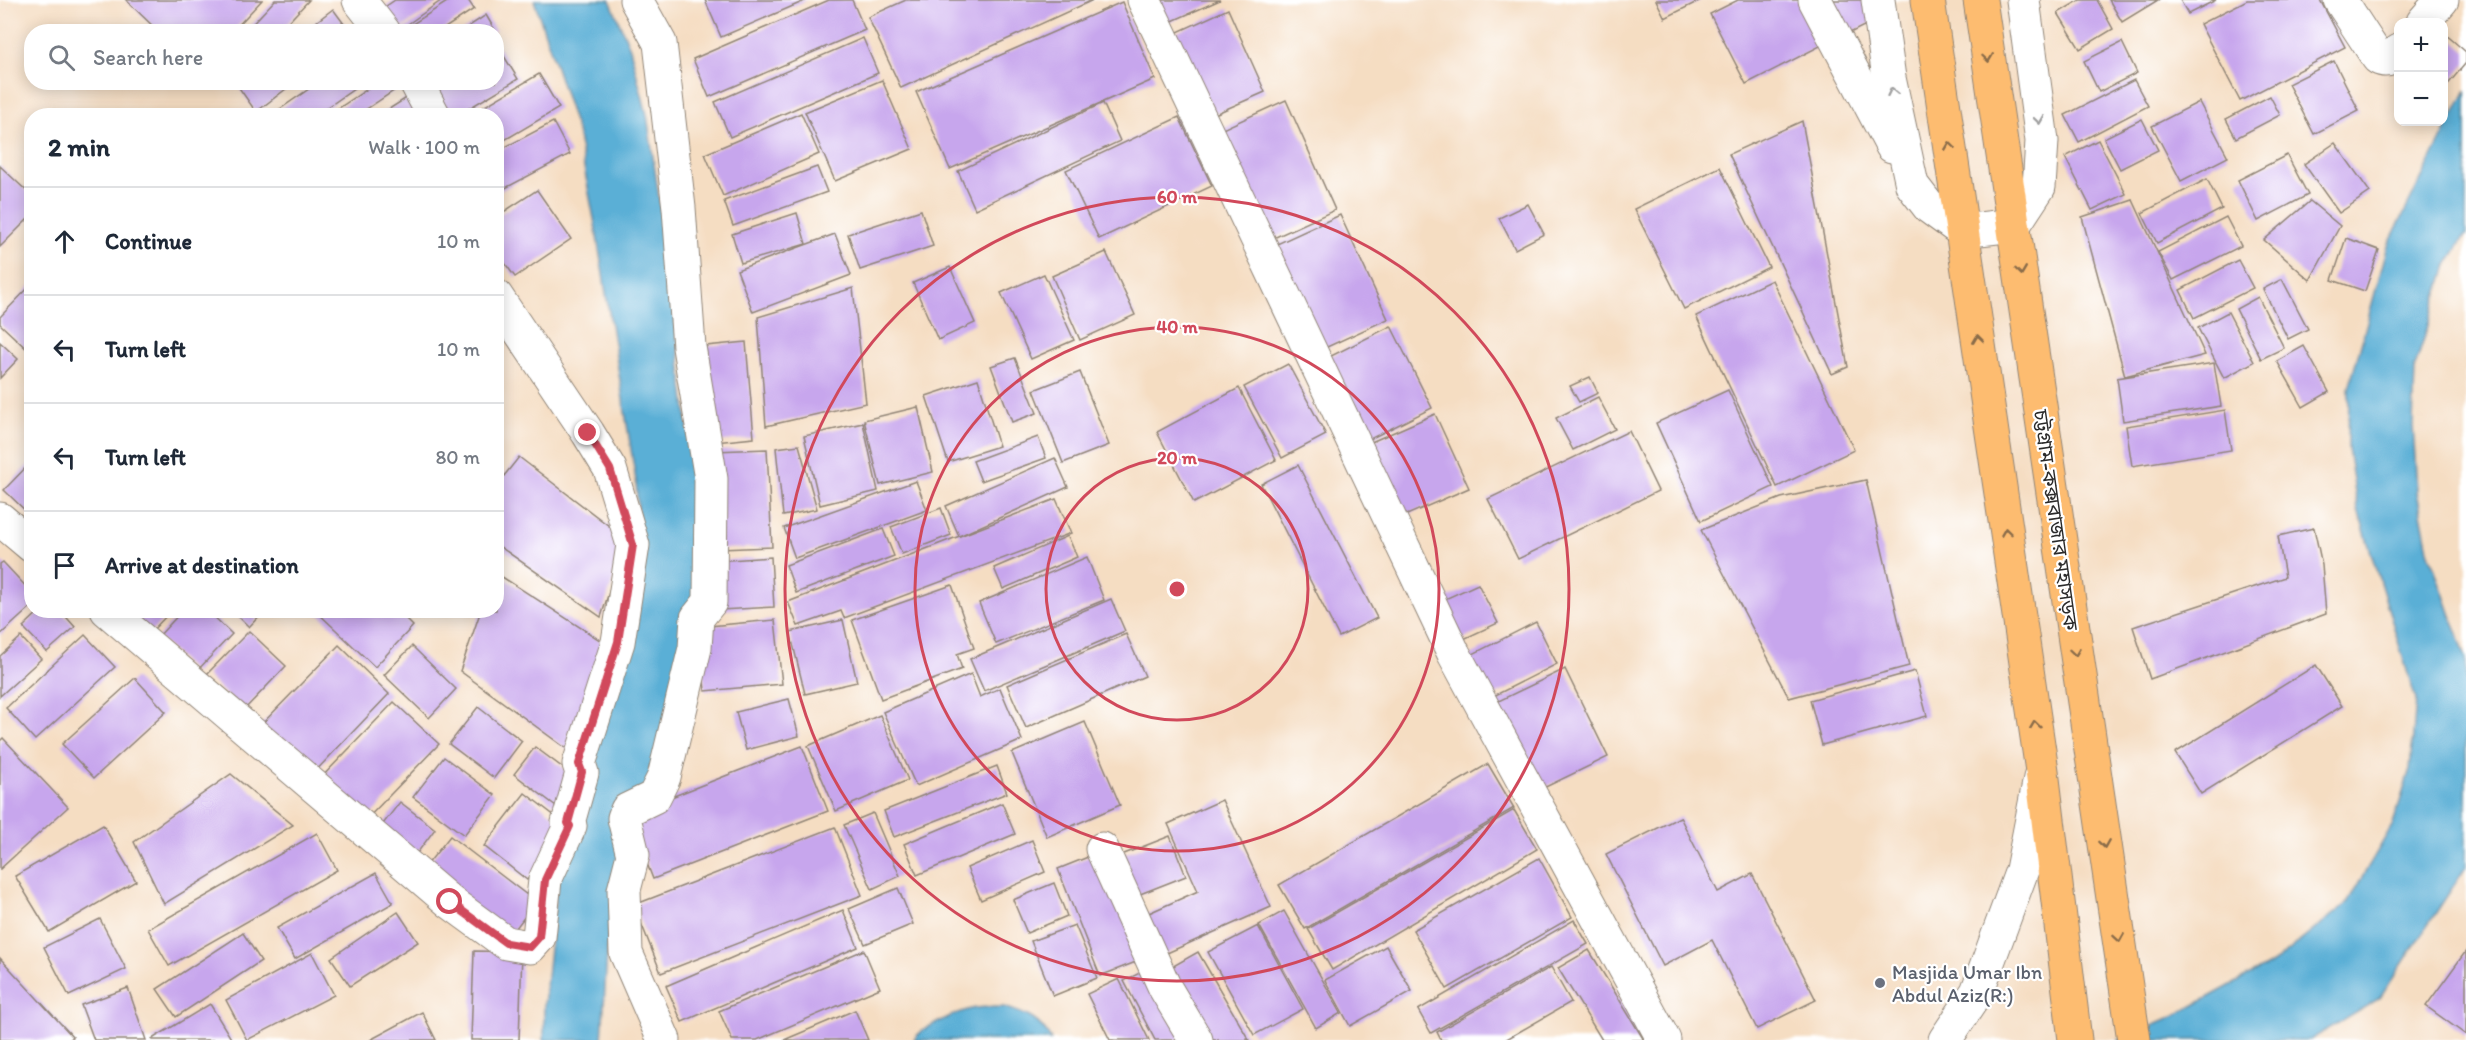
<!DOCTYPE html>
<meta charset="utf-8">
<style>
body{margin:0;font-family:Itim,"Noto Sans Bengali",sans-serif;background:#f6f6f7;color:#1f2937}
.controls{position:absolute;right:18px;top:18px;display:grid;overflow:hidden;border-radius:12px;box-shadow:0 3px 15px #0003}
.controls button{width:54px;height:54px;display:grid;place-items:center;padding:0;border:0;border-bottom:2px solid #e0e1e3;background:#fff;color:#1f2937;font:30px sans-serif}
.stop{position:absolute;width:18px;height:18px;margin:-14px;border:4px solid #d1495b;border-radius:50%;background:#fff}
.stop.end{background:#d1495b;border-color:#fff;box-shadow:0 2px 6px #0008}
.list{margin:0;padding:0;list-style:none}
h2{display:flex;justify-content:space-between;align-items:center;height:78px;margin:0;padding:0 24px;font-size:26px}
h2 small{font-size:20px;font-weight:400;color:#747a83}
.list li{display:grid;grid-template-columns:39px 1fr auto;gap:18px;align-items:center;box-sizing:border-box;height:108px;padding:0 24px;border-top:2px solid #e0e1e3}
.list b{display:block;font-size:22px;white-space:nowrap}
.list em{font-size:20px;font-style:normal;color:#747a83}
.icon{flex:none;width:33px;height:33px;fill:none;stroke:currentColor;stroke-width:2;stroke-linecap:round;stroke-linejoin:round}
.map{position:relative;flex:none;width:2466px;height:1040px;overflow:hidden}
.search{position:absolute;background:#fff;box-shadow:0 3px 15px #0003;left:24px;top:24px;width:480px;height:66px;display:flex;align-items:center;gap:15px;box-sizing:border-box;padding:0 21px;border-radius:24px;color:#747a83;font-size:22px}
.panel{position:absolute;background:#fff;box-shadow:0 3px 15px #0003;left:24px;top:108px;width:480px;height:510px;border-radius:24px}
.map>svg:first-child{display:block}
.water{fill:#5aafd6;stroke:#426d80;stroke-width:1.5}
.building{fill:#c7a6ed}
.lines{fill:none;stroke-linecap:round;stroke-linejoin:round}
.minor-casing{stroke:#908476;stroke-width:35}
.highway-casing{stroke:#908476;stroke-width:35}
.minor{stroke:#fff;stroke-width:33}
.highway{stroke:#fdbc70;stroke-width:33}
.oneway{stroke:#8a6c4a}
.oneway2{stroke:#a0a0a0}
.route{stroke:#d1495b;stroke-width:8}
.ring{fill:none;stroke:#d1495b;stroke-width:3}
.worship-dot{fill:#6b7280;stroke:#fff;stroke-width:2}
.labels{text-anchor:middle;stroke-width:4.5;stroke-linejoin:round;paint-order:stroke}
.street-label{font-size:20px;fill:#2b2b2b;stroke:#fff}
.worship-label{font-size:20px;fill:#5b616d;stroke:#fff;text-anchor:start}
.centre{fill:#d1495b;stroke:#fff;stroke-width:3}
.ring-label{font-size:18px;text-anchor:middle;font-weight:bold;fill:#d1495b;stroke:#fff;stroke-width:4.5;stroke-linejoin:round;paint-order:stroke}
</style>
<div class="map">
<svg width="2466" height="1040" viewBox="0 0 2466 1040">
<rect width="100%" height="100%" fill="#fff"/>
<filter id="ink" filterUnits="userSpaceOnUse"><feTurbulence type="fractalNoise" baseFrequency=".0167" numOctaves="2"/><feDisplacementMap in="SourceGraphic" scale="12" xChannelSelector="R" yChannelSelector="G"/><feConvolveMatrix kernelMatrix="1 2 1 2 8 2 1 2 1" color-interpolation-filters="sRGB"/></filter>
<filter id="wash" filterUnits="userSpaceOnUse"><feTurbulence type="fractalNoise" baseFrequency=".008" numOctaves="4" result="noise"/><feDisplacementMap in="SourceGraphic" scale="24" xChannelSelector="R" yChannelSelector="G"/><feGaussianBlur stdDeviation="1.35" result="paint"/><feColorMatrix in="noise" values="0 0 0 0 0 0 0 0 0 0 0 0 0 0 0 0 0 1.4 0 .05"/><feComposite in="paint" operator="in"/></filter>
<g filter="url(#wash)">
<rect width="100%" height="100%" fill="#f5ddc2"/>
<g class="water">
<path d="M534 0H610L630 48 647 115 669 268 703 551 686 664 618 877 608 935 602 1040H544V1005L557 882 642 576 636 481 595 224 577 131Z"/>
<path d="M2466 90V234L2447 265 2415 367 2413 425 2417 492 2428 550 2466 658V867L2380 998 2310 1040H2118L2178 1014 2277 960 2348 902 2393 824 2410 770 2416 700 2358 510 2348 449 2349 388 2388 245Z"/>
<path d="M1004 1007C1026 1014 1040 1019 1051 1040H914C919 1028 962 1010 976 1008 985 1007 995 1007 1004 1007Z"/>
</g>
<g id="blocks">
<g class="building">
<path d="M126 0H262L232 32H159Z"/>
<path d="M275 0H309L279 32H245Z"/>
<path d="M395 0H442L398 31 382 9Z"/>
<path d="M450 0H468L474 9 439 32H400Z"/>
<path d="M705 0H807L721 37Z"/>
<path d="M829 0H852L865 30 709 97 693 59Z"/>
<path d="M906 0H1093L901 88 868 17Z"/>
<path d="M1149 0H1220L1161 26Z"/>
<path d="M1656 0H1701L1665 18Z"/>
<path d="M1738 0H1809L1830 41 1746 84 1710 14Z"/>
<path d="M1821 0H1865L1876 20 1840 38Z"/>
<path d="M2080 0H2097L2113 29 2080 49 2058 13Z"/>
<path d="M2109 0H2158L2122 22Z"/>
<path d="M2180 0H2216L2188 14Z"/>
<path d="M2247 0H2320L2345 47 2240 101 2200 24Z"/>
<path d="M1122 2 1155 79 950 169 916 92Z"/>
<path d="M333 9 350 32H303Z"/>
<path d="M1228 9 1265 92 1208 117 1171 35Z"/>
<path d="M486 15 496 32H460Z"/>
<path d="M2444 33 2466 52V63L2444 89Z"/>
<path d="M863 38 878 73 730 137 715 102Z"/>
<path d="M2122 42 2137 73 2099 92 2084 61Z"/>
<path d="M499 48 518 79 456 116H446L430 90 442 82H496V49Z"/>
<path d="M2334 61 2359 111 2314 134 2288 84Z"/>
<path d="M539 74 559 108 496 145V116H468Z"/>
<path d="M882 80 912 149 835 181 805 112Z"/>
<path d="M2134 80 2148 106 2079 142 2065 115Z"/>
<path d="M235 82H295L256 112Z"/>
<path d="M319 82H364L315 116H270Z"/>
<path d="M378 82H407L356 116H327Z"/>
<path d="M411 95 424 116H378Z"/>
<path d="M2270 96 2280 115 2236 138 2226 119Z"/>
<path d="M1286 100 1335 210 1267 241 1218 131Z"/>
<path d="M2199 102 2228 157 2181 181 2152 126Z"/>
<path d="M1103 103 1120 141 975 209 958 171Z"/>
<path d="M801 113 819 154 723 196 705 154Z"/>
<path d="M1179 117 1212 186 1099 239 1066 170Z"/>
<path d="M2142 119 2158 150 2120 169 2104 138Z"/>
<path d="M1802 121 1848 367 1832 374 1729 154Z"/>
<path d="M553 122 570 154 496 193V152Z"/>
<path d="M2098 140 2126 194 2092 210 2065 157Z"/>
<path d="M2335 143 2370 192 2339 213 2304 164Z"/>
<path d="M2287 155 2308 195 2258 221 2238 180Z"/>
<path d="M0 166 32 196V215L0 247Z"/>
<path d="M817 167 827 192 733 226 724 201Z"/>
<path d="M1720 167 1769 267 1684 309 1634 209Z"/>
<path d="M2207 179 2222 209 2157 243 2142 213Z"/>
<path d="M537 190 571 239 515 277 496 251V217Z"/>
<path d="M2133 200 2205 355 2125 376 2082 217Z"/>
<path d="M2310 201 2340 226 2310 280 2264 240Z"/>
<path d="M1528 204 1544 234 1515 249 1499 218Z"/>
<path d="M921 210 933 246 860 270 848 234Z"/>
<path d="M797 213 806 244 741 263 732 234Z"/>
<path d="M1340 215 1388 319 1314 353 1266 249Z"/>
<path d="M2226 217 2241 246 2173 280 2158 252Z"/>
<path d="M835 234 851 275 753 312 737 270Z"/>
<path d="M2346 238 2379 250 2365 291 2332 280Z"/>
<path d="M1106 252 1135 315 1080 340 1052 276Z"/>
<path d="M2238 260 2253 288 2194 318 2180 290Z"/>
<path d="M950 267 975 323 938 340 913 283Z"/>
<path d="M1044 274 1074 340 1031 359 1001 293Z"/>
<path d="M2282 279 2308 329 2288 339 2263 289Z"/>
<path d="M1772 280 1854 450 1777 487 1696 316Z"/>
<path d="M32 284V354L0 324V317Z"/>
<path d="M853 288 866 403 766 426 758 317Z"/>
<path d="M2258 297 2284 348 2261 359 2236 309Z"/>
<path d="M2228 312 2254 362 2224 378 2198 328Z"/>
<path d="M1391 326 1432 408 1358 445 1317 363Z"/>
<path d="M0 342 18 359 0 378Z"/>
<path d="M746 342 754 438 715 442 706 346Z"/>
<path d="M2304 346 2329 392 2303 407 2277 361Z"/>
<path d="M1015 358 1037 413 1012 422 991 366Z"/>
<path d="M2214 363 2221 406 2123 421 2117 378Z"/>
<path d="M1288 364 1326 435 1282 458 1244 387Z"/>
<path d="M1080 372 1109 445 1063 463 1034 390Z"/>
<path d="M1590 377 1598 393 1579 402 1570 386Z"/>
<path d="M978 379 999 446 948 462 926 396Z"/>
<path d="M1239 388 1276 460 1194 503 1157 432Z"/>
<path d="M1728 390 1773 487 1701 521 1656 423Z"/>
<path d="M1598 397 1615 429 1573 450 1556 418Z"/>
<path d="M918 407 933 472 880 485 864 420Z"/>
<path d="M2225 410 2231 450 2132 466 2126 426Z"/>
<path d="M1435 414 1469 488 1393 521 1360 447Z"/>
<path d="M863 423 878 491 820 505 804 436Z"/>
<path d="M1629 431 1658 491 1518 559 1488 499Z"/>
<path d="M1038 437 1046 458 981 481 973 461Z"/>
<path d="M799 445 817 509 783 516 776 448Z"/>
<path d="M767 449 772 547 720 549 715 451Z"/>
<path d="M519 457 626 539 601 617 496 544V486Z"/>
<path d="M1055 458 1068 487 959 536 946 506Z"/>
<path d="M32 461V517L4 490Z"/>
<path d="M1298 465 1377 618 1339 637 1261 484Z"/>
<path d="M1866 480 1909 666 1789 698 1701 530 1781 498Z"/>
<path d="M916 481 927 510 795 558 784 528Z"/>
<path d="M1056 499 1071 533 844 618 841 611 798 626 788 602Z"/>
<path d="M941 508 951 535 902 554 891 527Z"/>
<path d="M2314 528 2322 565 2326 614 2150 679 2133 627 2285 577 2278 536Z"/>
<path d="M883 529 894 556 796 593 786 565Z"/>
<path d="M1068 536 1077 557 1003 589 994 568Z"/>
<path d="M771 557 774 607 720 610 716 561Z"/>
<path d="M1087 557 1104 600 996 644 979 603Z"/>
<path d="M3 562 32 593V606L0 635V564Z"/>
<path d="M496 573 603 642 571 752 460 671 481 610H496Z"/>
<path d="M1478 584 1498 623 1453 644 1434 604Z"/>
<path d="M952 585 974 648 957 654 962 669 881 699 852 620Z"/>
<path d="M1111 599 1125 631 984 691 970 659Z"/>
<path d="M41 610H60L75 627 47 652 23 627Z"/>
<path d="M139 610H172L150 633 133 617Z"/>
<path d="M183 610H207L232 634 195 673 158 637Z"/>
<path d="M232 610H265L249 627Z"/>
<path d="M315 610H397L413 626 375 667Z"/>
<path d="M775 620 782 684 705 691 699 627Z"/>
<path d="M843 620 857 682 805 694 790 632Z"/>
<path d="M1536 622 1557 664 1482 702 1461 660Z"/>
<path d="M249 631 286 666 243 711 206 675Z"/>
<path d="M1126 634 1145 676 1026 728 1007 685Z"/>
<path d="M85 635 115 667 35 740 6 708Z"/>
<path d="M21 637 41 659 0 696V656Z"/>
<path d="M339 645 389 694 309 778 257 729Z"/>
<path d="M412 646 456 689 429 718 384 675Z"/>
<path d="M2316 665 2342 706 2201 794 2175 753Z"/>
<path d="M1565 669 1608 757 1531 794 1488 706Z"/>
<path d="M1915 671 1927 716 1822 745 1810 700Z"/>
<path d="M971 674 980 697 1000 688 1022 740 916 786 883 712Z"/>
<path d="M135 678 166 712 94 778 62 744Z"/>
<path d="M789 699 799 736 746 750 736 712Z"/>
<path d="M394 702 439 744 364 822 319 780Z"/>
<path d="M478 707 522 741 494 778 449 744Z"/>
<path d="M880 715 908 780 836 811 808 746Z"/>
<path d="M1085 722 1120 805 1047 837 1012 753Z"/>
<path d="M3 738 68 807 0 869V741Z"/>
<path d="M802 746 828 811 653 879 628 814Z"/>
<path d="M535 747 578 779 556 806 514 774Z"/>
<path d="M444 757 495 795 464 835 413 797Z"/>
<path d="M1488 764 1514 808 1305 929 1279 885Z"/>
<path d="M997 766 1007 793 894 837 884 811Z"/>
<path d="M231 774 293 825 164 904 134 842Z"/>
<path d="M525 793 569 827 527 880 484 846Z"/>
<path d="M1222 800 1271 907 1158 957 1140 917 1198 891 1168 824Z"/>
<path d="M400 802 435 829 412 860 376 833Z"/>
<path d="M1002 803 1015 834 917 875 904 844Z"/>
<path d="M1514 810 1537 849 1332 970 1308 929Z"/>
<path d="M873 813 900 876 872 889 844 825Z"/>
<path d="M1680 817 1718 892 1752 874 1816 1000 1757 1029 1712 940 1663 966 1606 854Z"/>
<path d="M103 825 136 881 49 932 15 876Z"/>
<path d="M835 827 862 895 661 973 634 905Z"/>
<path d="M317 833 337 870 169 966 148 929Z"/>
<path d="M450 836 536 902 509 937 422 871Z"/>
<path d="M1170 836 1186 876 1135 896 1119 856Z"/>
<path d="M1032 840 1045 872 981 900 967 868Z"/>
<path d="M1098 853 1141 960 1100 976 1058 869Z"/>
<path d="M1539 858 1572 917 1447 989 1413 930Z"/>
<path d="M376 873 393 903 295 959 277 928Z"/>
<path d="M1054 883 1067 916 1027 933 1013 900Z"/>
<path d="M898 888 913 924 865 944 849 909Z"/>
<path d="M843 910 858 947 682 1022 666 986Z"/>
<path d="M1284 911 1341 1013 1316 1028 1259 925Z"/>
<path d="M398 912 418 942 350 986 331 958Z"/>
<path d="M100 919 126 969 69 996 44 947Z"/>
<path d="M1574 920 1588 944 1431 1033 1418 1010Z"/>
<path d="M1075 925 1097 978 1053 996 1031 941Z"/>
<path d="M1258 926 1303 1009 1254 1035 1208 952Z"/>
<path d="M243 933 261 961 176 1017 157 989Z"/>
<path d="M1386 946 1412 991 1350 1026 1325 980Z"/>
<path d="M864 950 880 988 757 1040H732L719 1011Z"/>
<path d="M1589 950 1644 1040H1602L1558 968Z"/>
<path d="M474 951 522 952 519 1040H471Z"/>
<path d="M2466 951V1035L2426 1006Z"/>
<path d="M1198 952 1249 1040H1199L1161 973Z"/>
<path d="M312 953 334 995 247 1040 226 1000Z"/>
<path d="M0 958 73 1037 69 1040H0Z"/>
<path d="M1151 967 1190 1040H1155L1124 981Z"/>
<path d="M1551 967 1571 1002 1505 1040H1441L1437 1032Z"/>
<path d="M1119 979 1149 1040H1110L1087 994Z"/>
<path d="M128 988 146 1040H94L81 1005Z"/>
<path d="M210 1004 232 1040H153L152 1039Z"/>
<path d="M855 1010 868 1040H784Z"/>
<path d="M422 1012 436 1040H370Z"/>
</g>
</g>
</g>
<g filter="url(#ink)">
<use href="#blocks" fill-opacity="0" stroke="#908476" stroke-width="1.5"/>
<g class="lines">
<g class="minor-casing">
<g id="minor">
<path d="M359 0 384 32"/>
<path d="M636 0 660 43 679 208 689 347 711 479 710 602 697 618 695 648 664 777 654 797 627 810 624 818 633 855 624 890 626 953 664 1040"/>
<path d="M1144 0 1454 654 1664 1040"/>
<path d="M1815 0 1892 146"/>
<path d="M1878 0 1889 78 1912 185 1929 207 1962 231 2014 225 2039 187 2042 141 2023 0"/>
<path d="M2340 0 2378 58C2388 63 2392 58 2398 51"/>
<path d="M2423 22 2442 0"/>
<path d="M416 82 434 116"/>
<path d="M0 519 32 546"/>
<path d="M107 610 450 902 506 943 530 947 539 937 545 880 570 826 568 823 582 773 579 764 618 642 633 545 610 469 588 433 496 296"/>
<path d="M1102 849 1165 988 1196 1040"/>
<path d="M1945 1040 1977 992 2022 870 2040 778"/>
</g>
</g>
<g class="highway-casing">
<g id="highway">
<path d="M1928 0 2042 771 2075 1040"/>
<path d="M1980 0 2134 1040"/>
</g>
</g>
<use href="#minor" class="minor"/>
<use href="#highway" class="highway"/>
</g>
<defs><path id="oneway-chevron" d="M-2-3.5L2.5 0L-2 3.5" fill="none" stroke-width="1.6" stroke-linecap="round" stroke-linejoin="round" transform="scale(1.5)"/></defs>
<g class="oneway">
<use href="#oneway-chevron" transform="translate(1988 58) rotate(82)"/>
<use href="#oneway-chevron" transform="translate(1950 146) rotate(-98)"/>
<use href="#oneway-chevron" transform="translate(2021 271) rotate(82)"/>
<use href="#oneway-chevron" transform="translate(1978 339) rotate(-98)"/>
<use href="#oneway-chevron" transform="translate(2006 532) rotate(-98)"/>
<use href="#oneway-chevron" transform="translate(2075 652) rotate(82)"/>
<use href="#oneway-chevron" transform="translate(2035 725) rotate(-98)"/>
<use href="#oneway-chevron" transform="translate(2104 844) rotate(81)"/>
<use href="#oneway-chevron" transform="translate(2119 938) rotate(81)"/>
</g>
<g class="oneway2">
<use href="#oneway-chevron" transform="translate(1892 92) rotate(-102)"/>
<use href="#oneway-chevron" transform="translate(2039 120) rotate(82)"/>
</g>
</g>
<g class="lines" filter="url(#ink)">
<path class="route" d="M450 902 506 943 530 947 539 937 545 880 570 826 568 823 582 772 579 764 618 642 633 545 610 469 588 433"/>
</g>
<g class="ring">
<circle cx="1177" cy="589" r="131"/>
<circle cx="1177" cy="589" r="262"/>
<circle cx="1177" cy="589" r="392"/>
</g>
<circle class="worship-dot" cx="1880" cy="983" r="6"/>
<g class="labels">
<g class="street-label">
<text transform="translate(2056 520) rotate(82)" y="7">চট্টগ্রাম-কক্সবাজার মহাসড়ক</text>
</g>
<g class="worship-label">
<text x="1892" y="979">Masjida Umar Ibn<tspan x="1892" dy="23">Abdul Aziz(R:)</tspan></text>
</g>
</g>
<circle cx="1177" cy="589" r="9" class="centre"/>
<g class="ring-label">
<text x="1177" y="203">60 m</text>
<text x="1177" y="333">40 m</text>
<text x="1177" y="464">20 m</text>
</g>
</svg>
<div class="controls">
<button>+</button>
<button>−</button>
</div>
<div class="stop" style="left:450px;top:902px"></div>
<div class="stop end" style="left:588px;top:433px"></div>
<div class="search"><svg class="icon" aria-label="search" viewBox="0 0 24 24"><circle cx="10" cy="10" r="6"/><path d="M15 15l6 6"/></svg>Search here</div>
<section class="panel">
<h2>2 min<small>Walk · 100 m</small></h2>
<ul class="list">
<li><svg class="icon" aria-label="ahead" viewBox="0 0 24 24"><path d="M12 20V5M6 11l6-6 6 6"/></svg><div><b>Continue</b></div><em>10 m</em></li>
<li><svg class="icon" aria-label="left" viewBox="0 0 24 24"><path d="M17 20v-9H6M10 6l-5 5 5 5"/></svg><div><b>Turn left</b></div><em>10 m</em></li>
<li><svg class="icon" aria-label="left" viewBox="0 0 24 24"><path d="M17 20v-9H6M10 6l-5 5 5 5"/></svg><div><b>Turn left</b></div><em>80 m</em></li>
<li><svg class="icon" aria-label="arrive" viewBox="0 0 24 24"><path d="M6 21V4h12l-3 4 3 4H6"/></svg><div><b>Arrive at destination</b></div></li>
</ul>
</section>
</div>
